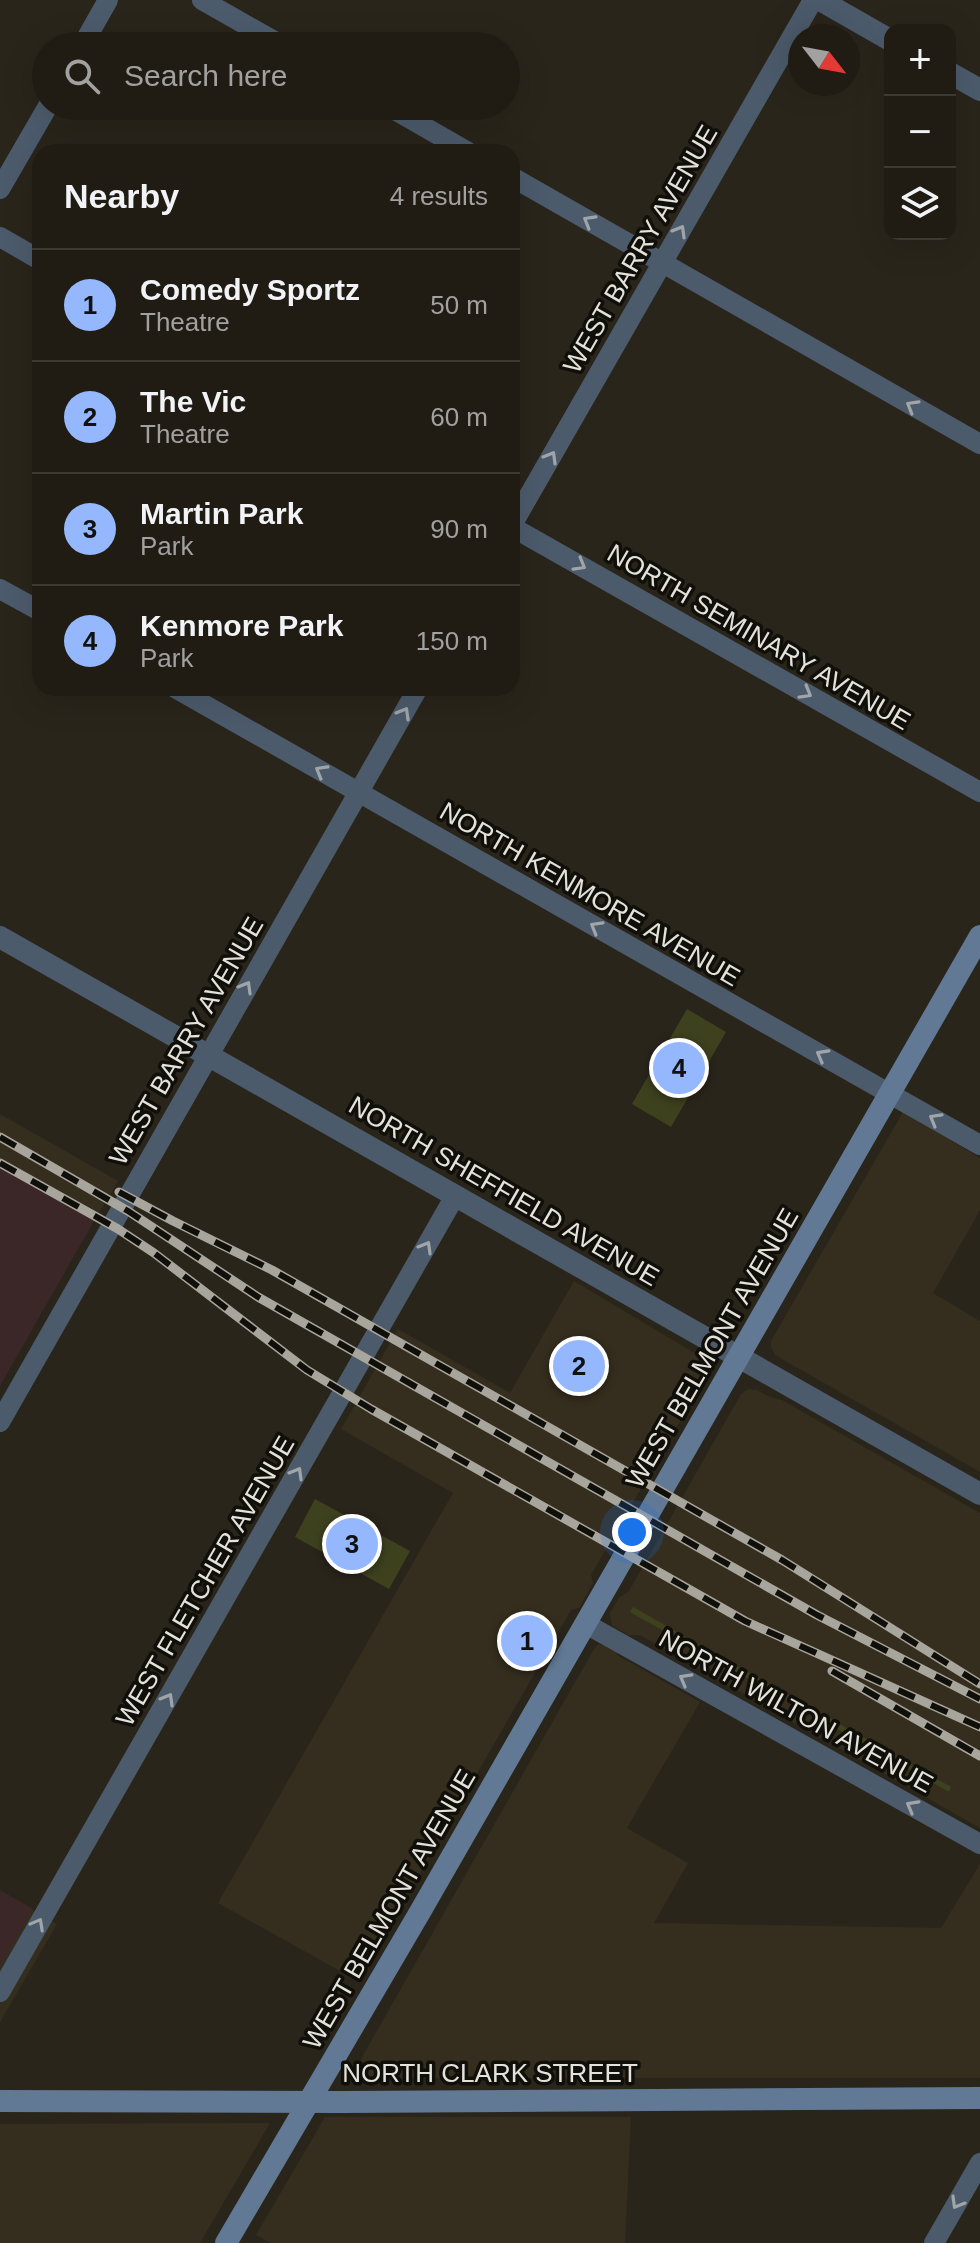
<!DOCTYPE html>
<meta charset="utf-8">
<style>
body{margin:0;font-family:Helvetica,sans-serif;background:#2d2922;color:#f1f3f6}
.controls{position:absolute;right:24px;top:24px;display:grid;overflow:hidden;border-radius:16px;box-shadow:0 8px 32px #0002}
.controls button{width:72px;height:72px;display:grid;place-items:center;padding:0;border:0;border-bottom:2px solid #3d3a34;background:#201c14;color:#f1f3f6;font:40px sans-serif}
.compass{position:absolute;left:788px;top:24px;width:72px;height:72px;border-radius:50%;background:#201c14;box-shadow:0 8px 32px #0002;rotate:121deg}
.you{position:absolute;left:632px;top:1532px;width:28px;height:28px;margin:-20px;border:6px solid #fff;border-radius:50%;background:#1a73e8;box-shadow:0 0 0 12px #1a73e833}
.badge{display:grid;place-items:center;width:52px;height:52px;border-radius:50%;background:#94b7fd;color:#111;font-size:26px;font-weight:700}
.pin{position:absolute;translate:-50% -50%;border:4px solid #fff;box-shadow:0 2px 8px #0006}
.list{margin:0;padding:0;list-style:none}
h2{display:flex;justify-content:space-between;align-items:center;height:104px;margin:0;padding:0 32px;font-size:34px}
h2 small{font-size:26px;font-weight:400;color:#a2a1a0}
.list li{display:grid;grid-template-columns:52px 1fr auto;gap:24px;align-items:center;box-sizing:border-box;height:112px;padding:0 32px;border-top:2px solid #3d3a34}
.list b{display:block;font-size:30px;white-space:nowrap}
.list p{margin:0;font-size:26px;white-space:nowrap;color:#a2a1a0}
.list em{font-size:26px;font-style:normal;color:#a2a1a0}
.icon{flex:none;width:44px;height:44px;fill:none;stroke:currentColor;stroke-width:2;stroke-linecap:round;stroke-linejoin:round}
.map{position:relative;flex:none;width:980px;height:2243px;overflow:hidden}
.search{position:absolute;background:#201c14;box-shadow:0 8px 32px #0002;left:32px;top:32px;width:488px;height:88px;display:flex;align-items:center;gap:20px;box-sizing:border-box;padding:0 28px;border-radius:44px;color:#a2a1a0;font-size:30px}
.panel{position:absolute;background:#201c14;box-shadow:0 8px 32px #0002;left:32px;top:144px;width:488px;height:552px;border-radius:24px}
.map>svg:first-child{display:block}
.built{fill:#352e1e}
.medical{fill:#3b2728}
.green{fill:#3e411e}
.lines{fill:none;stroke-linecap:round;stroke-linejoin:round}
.minor{stroke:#4c5b6c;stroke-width:20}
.tertiary{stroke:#4c5b6c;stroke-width:22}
.secondary{stroke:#617994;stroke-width:22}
.rail-casing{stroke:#a8a59d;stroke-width:9}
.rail{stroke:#110f0a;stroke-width:6;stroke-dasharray:18;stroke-linecap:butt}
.oneway{stroke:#a0a5a9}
.labels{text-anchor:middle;stroke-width:7;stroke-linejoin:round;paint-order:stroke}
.street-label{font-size:26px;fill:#e4e2db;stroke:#110f0a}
</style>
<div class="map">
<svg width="980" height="2243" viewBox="0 0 980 2243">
<rect width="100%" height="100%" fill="#2a251b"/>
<g class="built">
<path d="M903 1112 980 1158V1210L933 1293 980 1321V1472L775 1355 771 1347V1341Z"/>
<path d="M0 1114 118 1181 95 1219 0 1165Z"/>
<path d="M574 1281 706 1360 709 1367V1371L591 1575 593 1583 579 1608 571 1610 358 1981 218 1903 453 1493 341 1429 398 1329 510 1393Z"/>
<path d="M748 1389 757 1390 770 1397 782 1400 980 1513V1828L640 1635H628L612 1625 610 1613 619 1598 629 1591 741 1394Z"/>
<path d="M598 1645H606L616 1650 617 1655 700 1702 627 1828 688 1863 654 1923 941 1928 980 1864V2078H365L359 2074 357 2066 594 1649Z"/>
<path d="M0 1891 57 1924 0 2022Z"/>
<path d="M325 2117H631L625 2243H271L256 2235Z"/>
<path d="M270 2123 200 2243H0V2124Z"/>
</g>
<g class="medical">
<path d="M0 1165 95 1219 0 1386Z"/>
<path d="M0 1890 33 1909 0 1966Z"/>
</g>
<g class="green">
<path d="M687 1009 726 1032 671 1127 632 1104Z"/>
<path d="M315 1499 410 1551 389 1589 295 1537Z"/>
<path d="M633 1607 951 1787 949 1792 630 1612Z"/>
</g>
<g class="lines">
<g class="minor">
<path d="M202 0 283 46"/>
<path d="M82 46 108 0"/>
<path d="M388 106 468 152"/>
<path d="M512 177 980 444"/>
<path d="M0 189 48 106"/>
<path d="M0 237 40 260"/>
<path d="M512 525 813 0"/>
<path d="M512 527 980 792"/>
<path d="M0 589 40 611"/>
<path d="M175 688 980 1145"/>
<path d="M0 1422 418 688"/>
<path d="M586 1624 980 1844"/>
<path d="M0 1992 455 1196"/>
<path d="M934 2243 980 2163"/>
</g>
<g class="tertiary">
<path d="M820 0 890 40"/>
<path d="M950 73 980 90"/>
<path d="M0 937 980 1494"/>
</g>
<g class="secondary">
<path d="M0 2101 343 2102 980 2098"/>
<path d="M226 2243 420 1912 980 936"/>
</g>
<g class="rail-casing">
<g id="rail">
<path d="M0 1137 128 1211 258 1297 817 1615 980 1699"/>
<path d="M0 1163 118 1229 154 1253 307 1370 371 1409 745 1621 980 1727"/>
<path d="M119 1192 173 1221 272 1270 782 1560 980 1684"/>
<path d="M832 1671 980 1756"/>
</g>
</g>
<use href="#rail" class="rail"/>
</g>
<defs><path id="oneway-chevron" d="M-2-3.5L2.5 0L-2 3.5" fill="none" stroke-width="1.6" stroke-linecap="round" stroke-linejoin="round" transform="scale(2)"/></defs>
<g class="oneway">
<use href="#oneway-chevron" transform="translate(589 221) rotate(-150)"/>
<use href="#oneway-chevron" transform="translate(680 231) rotate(-60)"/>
<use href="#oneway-chevron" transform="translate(912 406) rotate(-150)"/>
<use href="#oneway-chevron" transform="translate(551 457) rotate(-60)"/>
<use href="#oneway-chevron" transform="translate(580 565) rotate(30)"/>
<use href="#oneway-chevron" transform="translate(806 693) rotate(30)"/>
<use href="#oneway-chevron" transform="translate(404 713) rotate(-60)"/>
<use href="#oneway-chevron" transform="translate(321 771) rotate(-150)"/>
<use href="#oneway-chevron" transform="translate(596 927) rotate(-150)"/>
<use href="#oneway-chevron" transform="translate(246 987) rotate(-60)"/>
<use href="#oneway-chevron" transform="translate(822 1055) rotate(-151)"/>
<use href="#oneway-chevron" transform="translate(935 1119) rotate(-150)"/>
<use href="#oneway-chevron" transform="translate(426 1247) rotate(-60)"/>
<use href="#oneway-chevron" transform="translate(297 1473) rotate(-60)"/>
<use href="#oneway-chevron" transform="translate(685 1679) rotate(-151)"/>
<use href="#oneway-chevron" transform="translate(168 1699) rotate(-60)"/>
<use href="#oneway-chevron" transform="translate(912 1806) rotate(-151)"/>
<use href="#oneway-chevron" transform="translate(38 1924) rotate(-61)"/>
<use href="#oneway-chevron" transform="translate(957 2203) rotate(120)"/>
</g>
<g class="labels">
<g class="street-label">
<text transform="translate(640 249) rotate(-60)" y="9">WEST BARRY AVENUE</text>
<text transform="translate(759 637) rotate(30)" y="9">NORTH SEMINARY AVENUE</text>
<text transform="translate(590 894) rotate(30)" y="9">NORTH KENMORE AVENUE</text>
<text transform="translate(186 1041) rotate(-60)" y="9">WEST BARRY AVENUE</text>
<text transform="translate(504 1191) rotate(30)" y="9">NORTH SHEFFIELD AVENUE</text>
<text transform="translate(712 1348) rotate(-60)" y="9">WEST BELMONT AVENUE</text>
<text transform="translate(205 1581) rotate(-60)" y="9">WEST FLETCHER AVENUE</text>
<text transform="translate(796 1711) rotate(29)" y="9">NORTH WILTON AVENUE</text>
<text transform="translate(389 1909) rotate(-60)" y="9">WEST BELMONT AVENUE</text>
<text x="490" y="2082">NORTH CLARK STREET</text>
</g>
</g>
</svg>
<div class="controls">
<button>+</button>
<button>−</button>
<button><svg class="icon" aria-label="layers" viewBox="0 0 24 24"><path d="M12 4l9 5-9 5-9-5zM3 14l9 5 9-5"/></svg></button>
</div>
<svg class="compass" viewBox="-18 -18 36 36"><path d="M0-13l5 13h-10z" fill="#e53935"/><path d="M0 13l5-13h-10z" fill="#a2a1a0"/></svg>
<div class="you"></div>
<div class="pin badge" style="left:527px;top:1641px">1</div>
<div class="pin badge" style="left:579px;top:1366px">2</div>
<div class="pin badge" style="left:352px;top:1544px">3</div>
<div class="pin badge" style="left:679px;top:1068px">4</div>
<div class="search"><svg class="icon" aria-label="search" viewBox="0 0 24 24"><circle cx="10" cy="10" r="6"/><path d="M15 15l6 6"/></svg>Search here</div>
<section class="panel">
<h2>Nearby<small>4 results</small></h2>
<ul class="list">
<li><span class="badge">1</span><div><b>Comedy Sportz</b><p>Theatre</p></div><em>50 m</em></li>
<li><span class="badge">2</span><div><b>The Vic</b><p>Theatre</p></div><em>60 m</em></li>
<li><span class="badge">3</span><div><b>Martin Park</b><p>Park</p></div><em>90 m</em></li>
<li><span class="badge">4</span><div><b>Kenmore Park</b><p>Park</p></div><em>150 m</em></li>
</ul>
</section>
</div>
